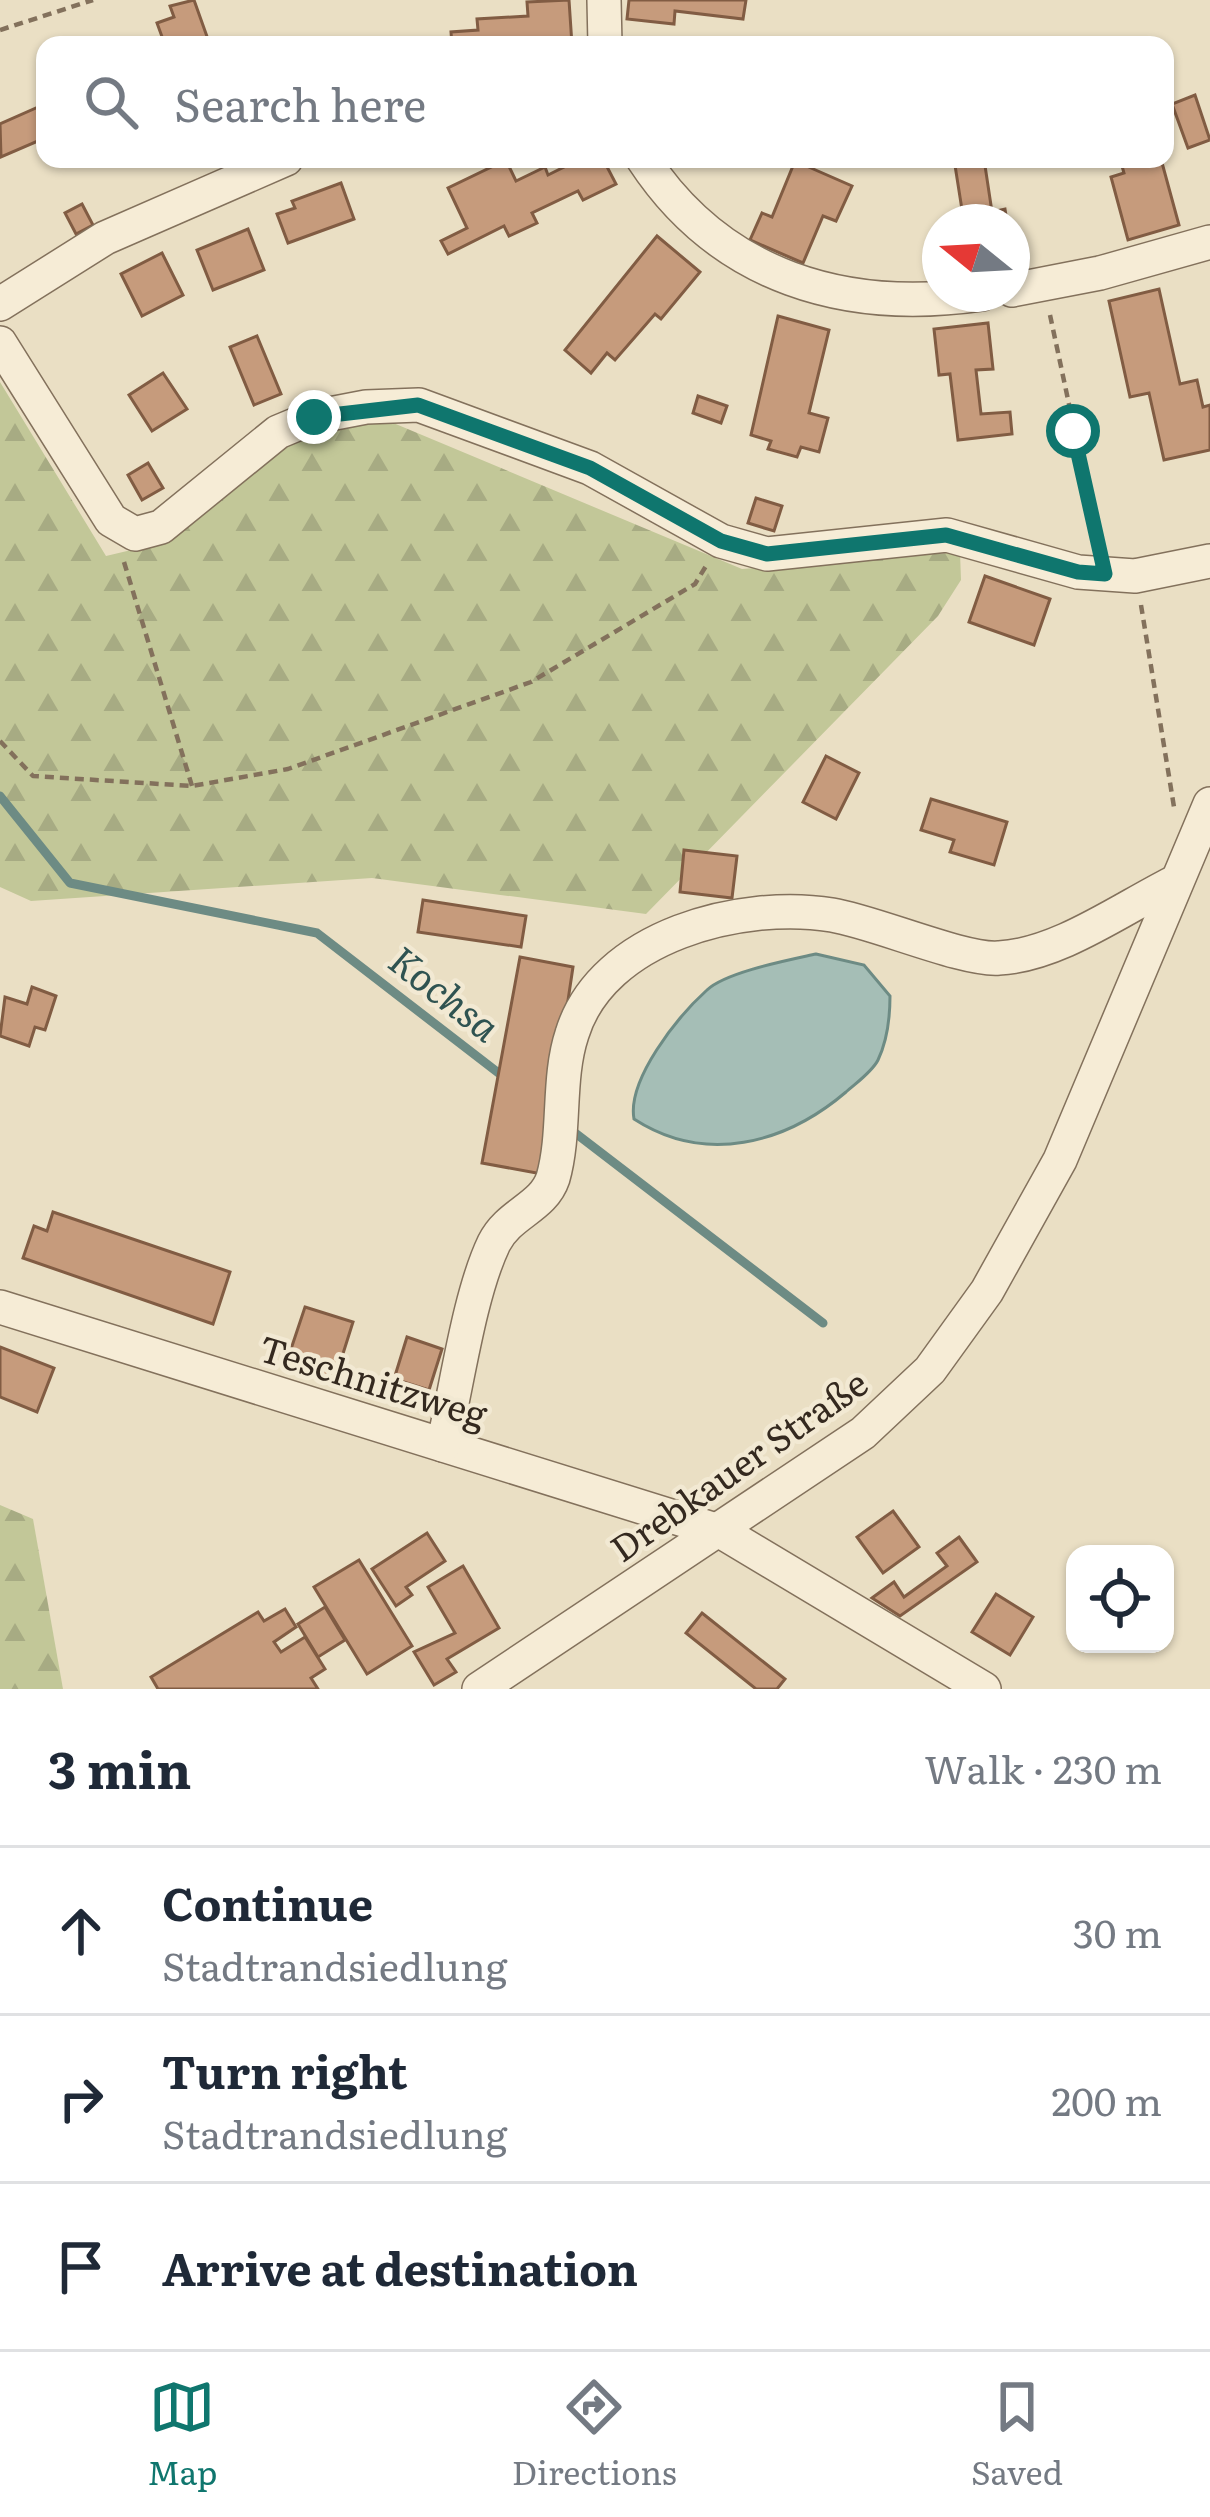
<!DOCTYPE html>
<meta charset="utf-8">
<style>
body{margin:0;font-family:Literata,serif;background:#f6f6f7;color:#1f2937}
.controls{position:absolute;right:36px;bottom:36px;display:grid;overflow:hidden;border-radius:24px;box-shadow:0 3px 9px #0004}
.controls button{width:108px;height:108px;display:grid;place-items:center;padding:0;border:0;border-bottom:3px solid #e0e1e3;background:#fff;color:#1f2937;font:60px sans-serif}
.compass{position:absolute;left:922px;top:204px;width:108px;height:108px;border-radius:50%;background:#fff;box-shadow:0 3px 9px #0004;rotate:288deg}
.stop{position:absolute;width:36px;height:36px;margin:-27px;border:9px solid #0f766e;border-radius:50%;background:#fff}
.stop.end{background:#0f766e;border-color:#fff;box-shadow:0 3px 12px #0008}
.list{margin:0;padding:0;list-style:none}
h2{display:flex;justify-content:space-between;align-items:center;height:156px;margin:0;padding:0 48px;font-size:51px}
h2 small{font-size:39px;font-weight:400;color:#747a83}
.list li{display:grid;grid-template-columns:78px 1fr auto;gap:36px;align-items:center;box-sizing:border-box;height:168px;padding:0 48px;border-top:3px solid #e0e1e3}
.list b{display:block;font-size:45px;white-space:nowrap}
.list p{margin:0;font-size:39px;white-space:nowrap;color:#747a83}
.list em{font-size:39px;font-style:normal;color:#747a83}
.icon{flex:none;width:66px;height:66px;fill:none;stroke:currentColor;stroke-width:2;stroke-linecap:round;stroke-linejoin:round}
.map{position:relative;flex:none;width:1210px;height:1689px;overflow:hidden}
.search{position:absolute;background:#fff;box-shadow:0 3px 9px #0004;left:36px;right:36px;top:36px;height:132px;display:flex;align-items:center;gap:30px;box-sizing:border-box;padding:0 42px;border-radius:24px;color:#747a83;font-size:45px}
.sheet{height:660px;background:#fff}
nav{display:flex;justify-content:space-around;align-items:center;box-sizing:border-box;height:168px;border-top:3px solid #e0e1e3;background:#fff;font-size:33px;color:#747a83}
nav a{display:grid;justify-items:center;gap:6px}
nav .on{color:#0f766e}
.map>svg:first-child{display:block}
.forest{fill:url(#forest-firs)}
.water{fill:#a5beb6;stroke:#6d8b84;stroke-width:3}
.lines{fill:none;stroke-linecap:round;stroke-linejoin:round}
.stream{stroke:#6d8b84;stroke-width:9}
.building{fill:#c69b7c;stroke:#815c43;stroke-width:3}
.minor-casing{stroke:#83715c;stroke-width:36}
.path{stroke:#83715c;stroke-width:4.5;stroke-dasharray:9 6;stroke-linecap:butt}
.minor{stroke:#f6ecd6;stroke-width:33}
.route{stroke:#0f766e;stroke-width:15}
.labels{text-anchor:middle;stroke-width:9;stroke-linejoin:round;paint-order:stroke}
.street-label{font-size:36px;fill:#34291f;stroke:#f2e9d3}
.water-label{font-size:39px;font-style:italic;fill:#2f5351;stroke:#f2e9d3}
</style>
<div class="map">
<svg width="1210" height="1689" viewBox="0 0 1210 1689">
<defs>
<pattern id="forest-firs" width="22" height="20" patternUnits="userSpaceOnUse" patternTransform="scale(3)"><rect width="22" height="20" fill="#c2c798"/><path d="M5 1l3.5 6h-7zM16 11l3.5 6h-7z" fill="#a7ab83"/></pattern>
</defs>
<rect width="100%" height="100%" fill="#eadfc4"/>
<g class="forest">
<path d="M0 382 106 556 165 542 286 435 367 412 742 569 960 552 961 580 938 616 646 914 372 878 31 901 0 887Z"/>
<path d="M0 1505 33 1519 63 1689H0Z"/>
</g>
<path class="water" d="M816 954 864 965 890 996C890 1018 888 1039 878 1060 872 1072 856 1083 846 1092 785 1144 705 1165 634 1119 627 1080 677 1017 707 990 726 972 789 960 816 954Z"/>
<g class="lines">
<g class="stream">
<path d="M0 796 70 883 317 933 505 1078"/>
<path d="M570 1129 823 1323"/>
</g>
</g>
<g class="building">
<path d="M194 0 210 45H165L157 23 174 17 170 6Z"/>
<path d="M569 0 572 45H452L451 32 478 30 477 19 528 16 527 2Z"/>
<path d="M629 0H746L743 19 675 11 674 24 627 19Z"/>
<path d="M1195 95 1210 140 1188 148 1172 104Z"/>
<path d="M45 104V138L1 157 0 124Z"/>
<path d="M561 159H603L616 184 583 200 578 191 532 213 537 223 509 236 504 226 448 254 441 241 467 228 448 188 506 160 516 181 545 167 548 175 564 167Z"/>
<path d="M954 159H984L992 212 1005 209 1007 222H954L963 216Z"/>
<path d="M1120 159H1161L1179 225 1128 240 1111 177 1124 173Z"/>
<path d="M795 161 852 186 836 221 823 216 803 263 750 240 762 213 772 217Z"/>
<path d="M341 183 354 219 288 243 277 214 295 208 292 201Z"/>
<path d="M82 204 93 225 76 234 65 213Z"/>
<path d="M248 229 264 270 213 290 197 250Z"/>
<path d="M657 236 700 272 661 319 655 314 615 360 607 353 591 373 565 350Z"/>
<path d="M162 253 183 295 142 316 121 274Z"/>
<path d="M1159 289 1180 384 1197 380 1203 407 1210 405V450L1164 460 1149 393 1130 397 1109 301Z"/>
<path d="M778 316 829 330 809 413 828 418 819 452 801 447 797 457 768 449 771 441 751 435Z"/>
<path d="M988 323 993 369 976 370 981 414 1010 412 1012 434 958 440 950 374 939 375 934 329Z"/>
<path d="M257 336 281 394 254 405 230 347Z"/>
<path d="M163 373 187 409 152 431 129 395Z"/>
<path d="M698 396 727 406 721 423 693 413Z"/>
<path d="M148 463 163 488 142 500 128 475Z"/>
<path d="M756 498 782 506 774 531 748 523Z"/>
<path d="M985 576 1050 599 1034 645 969 622Z"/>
<path d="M826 756 859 773 836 819 803 802Z"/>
<path d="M931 799 1007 822 994 865 950 852 954 840 921 830Z"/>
<path d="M684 850 737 856 732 898 680 892Z"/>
<path d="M423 900 526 916 521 947 418 932Z"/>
<path d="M520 957 573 967 542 1174 482 1163Z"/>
<path d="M32 987 56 996 45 1030 35 1027 29 1046 0 1036 5 997 27 1004Z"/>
<path d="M53 1212 230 1272 213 1324 23 1258 34 1226 47 1231Z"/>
<path d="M305 1307 353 1322 335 1379 286 1364Z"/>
<path d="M407 1337 442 1349 429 1390 394 1379Z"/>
<path d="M0 1347 54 1368 37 1412 0 1397Z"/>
<path d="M893 1511 919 1547 883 1573 857 1537Z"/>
<path d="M427 1533 445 1561 406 1587 412 1595 396 1606 372 1569Z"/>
<path d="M959 1537 977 1562 900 1616 872 1598 894 1582 904 1597 947 1566 937 1553Z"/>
<path d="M359 1560 412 1646 367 1674 314 1587Z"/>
<path d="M463 1566 499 1628 447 1659 456 1672 434 1685 414 1652 455 1633 428 1587Z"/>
<path d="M996 1594 1033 1617 1010 1655 972 1632Z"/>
<path d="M325 1607 345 1640 318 1657 298 1624Z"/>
<path d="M285 1609 296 1627 274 1642 281 1652 305 1637 325 1669 311 1678 318 1689H158L151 1677 258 1612 264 1621Z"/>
<path d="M702 1613 785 1679 777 1689H756L686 1633Z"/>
</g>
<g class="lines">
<g class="minor-casing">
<g id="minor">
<path d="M604 0 605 45"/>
<path d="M643 159C721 278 846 314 982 294"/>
<path d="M1012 290 1100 273 1210 242"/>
<path d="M0 304 105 238 286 159"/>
<path d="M0 343 111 520 135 534 161 527 278 432 314 417 366 407 419 405 590 468 721 541 767 554 947 535 1078 572 1135 576 1210 561"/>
<path d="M0 1307 722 1532 984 1689"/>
<path d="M443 1445C457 1386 469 1295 494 1243 509 1213 543 1208 553 1178 566 1132 557 1079 572 1034 602 935 743 900 832 915 875 922 964 961 999 958 1058 955 1121 909 1173 883"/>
<path d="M479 1689 863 1433 930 1370 987 1291 1060 1160 1210 804"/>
</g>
</g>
<g class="path">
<path d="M0 30 93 0"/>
<path d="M1050 315 1099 545"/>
<path d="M124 562 192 786"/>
<path d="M1141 605 1174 807"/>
<path d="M0 741 33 776 192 786 288 769 531 682 695 584 706 566"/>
</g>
<use href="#minor" class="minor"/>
</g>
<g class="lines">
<path class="route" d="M314 417 418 405 590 468 721 541 767 554 946 535 1078 572 1105 574 1073 431"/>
</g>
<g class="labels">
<g class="street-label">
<text transform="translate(373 1382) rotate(17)" y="13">Teschnitzweg</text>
<text transform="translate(739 1466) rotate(-35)" y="13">Drebkauer Straße</text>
</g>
<g class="water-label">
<text transform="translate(444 994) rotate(38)" y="14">Kochsa</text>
</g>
</g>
</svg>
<div class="controls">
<button><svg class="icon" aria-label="locate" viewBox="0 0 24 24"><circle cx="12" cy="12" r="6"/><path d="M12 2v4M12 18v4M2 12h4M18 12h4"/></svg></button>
</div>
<svg class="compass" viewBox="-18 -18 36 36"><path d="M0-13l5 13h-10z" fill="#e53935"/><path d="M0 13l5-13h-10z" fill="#747a83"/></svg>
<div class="stop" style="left:1073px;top:431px"></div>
<div class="stop end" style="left:314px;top:417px"></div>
<div class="search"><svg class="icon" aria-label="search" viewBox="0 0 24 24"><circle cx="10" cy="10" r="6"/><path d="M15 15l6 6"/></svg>Search here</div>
</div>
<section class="sheet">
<h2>3 min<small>Walk · 230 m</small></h2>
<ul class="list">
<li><svg class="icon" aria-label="ahead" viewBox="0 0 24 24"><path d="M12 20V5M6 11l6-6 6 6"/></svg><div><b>Continue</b><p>Stadtrandsiedlung</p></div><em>30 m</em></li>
<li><svg class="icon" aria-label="right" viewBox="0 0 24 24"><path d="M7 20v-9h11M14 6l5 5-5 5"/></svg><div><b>Turn right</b><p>Stadtrandsiedlung</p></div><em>200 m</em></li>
<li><svg class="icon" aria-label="arrive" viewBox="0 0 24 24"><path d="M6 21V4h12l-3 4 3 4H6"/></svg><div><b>Arrive at destination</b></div></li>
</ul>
</section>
<nav>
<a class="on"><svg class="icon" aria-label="map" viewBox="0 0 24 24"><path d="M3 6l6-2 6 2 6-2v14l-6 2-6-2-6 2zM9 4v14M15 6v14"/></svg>Map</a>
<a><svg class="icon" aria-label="directions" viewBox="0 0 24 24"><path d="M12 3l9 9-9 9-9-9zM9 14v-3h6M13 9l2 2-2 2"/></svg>Directions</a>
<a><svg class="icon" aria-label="saved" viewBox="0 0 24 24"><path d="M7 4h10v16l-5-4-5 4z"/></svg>Saved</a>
</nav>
